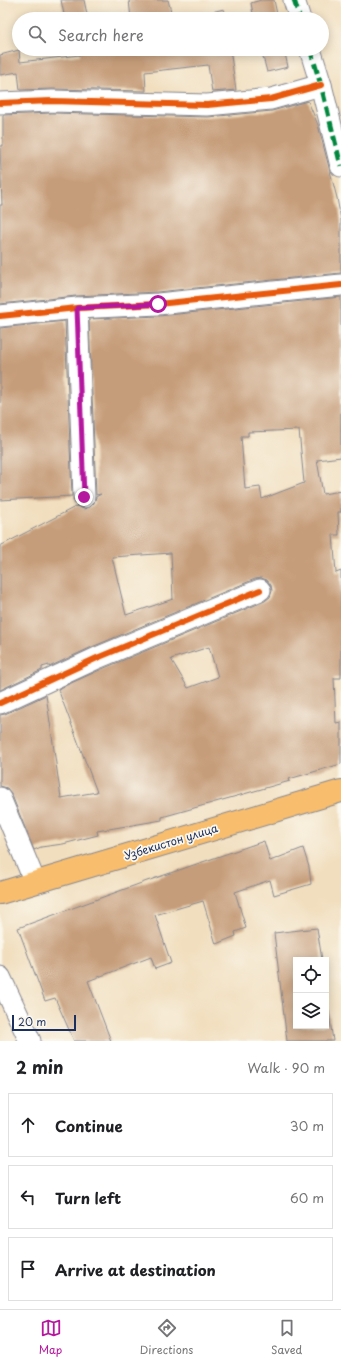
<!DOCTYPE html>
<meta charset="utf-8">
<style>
body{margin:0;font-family:"Playpen Sans",sans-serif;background:#f6f6f6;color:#202124}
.controls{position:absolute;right:12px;bottom:12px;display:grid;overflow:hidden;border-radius:0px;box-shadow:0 2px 10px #0003}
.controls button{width:36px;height:36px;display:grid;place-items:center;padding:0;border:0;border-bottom:1px solid #e0e0e0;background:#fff;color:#202124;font:20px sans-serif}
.scale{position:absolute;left:12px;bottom:10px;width:64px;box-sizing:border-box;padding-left:4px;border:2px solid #1b2f5e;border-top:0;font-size:11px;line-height:14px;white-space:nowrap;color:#1b2f5e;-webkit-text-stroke:3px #fbf7ec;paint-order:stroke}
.stop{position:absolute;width:12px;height:12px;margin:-9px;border:3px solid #b5179e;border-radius:50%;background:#fff}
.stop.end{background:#b5179e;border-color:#fff;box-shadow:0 1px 4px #0008}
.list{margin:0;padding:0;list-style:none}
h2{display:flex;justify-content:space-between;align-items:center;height:52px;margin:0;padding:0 16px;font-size:17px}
h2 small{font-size:13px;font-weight:400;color:#757577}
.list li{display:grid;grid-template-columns:26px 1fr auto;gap:12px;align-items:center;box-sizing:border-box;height:64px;margin:0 8px 8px;padding:0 8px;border:1px solid #e0e0e0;border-radius:0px}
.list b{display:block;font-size:15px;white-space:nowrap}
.list em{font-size:13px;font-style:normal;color:#757577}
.icon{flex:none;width:22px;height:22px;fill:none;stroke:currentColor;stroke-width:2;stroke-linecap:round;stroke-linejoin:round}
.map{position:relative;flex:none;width:341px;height:1041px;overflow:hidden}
.search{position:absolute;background:#fff;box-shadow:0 2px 10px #0003;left:12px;right:12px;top:12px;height:44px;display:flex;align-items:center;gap:10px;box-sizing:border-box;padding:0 14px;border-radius:22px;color:#757577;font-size:15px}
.sheet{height:268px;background:#fff}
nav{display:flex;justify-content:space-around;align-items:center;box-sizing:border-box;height:56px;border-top:1px solid #e0e0e0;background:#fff;font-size:11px;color:#757577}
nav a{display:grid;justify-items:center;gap:2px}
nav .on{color:#b5179e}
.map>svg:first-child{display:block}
.building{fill:#c69d7a;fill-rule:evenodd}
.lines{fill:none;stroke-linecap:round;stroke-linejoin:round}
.minor-casing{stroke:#86868e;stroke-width:23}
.major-casing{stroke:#86868e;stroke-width:24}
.minor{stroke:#fff;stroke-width:21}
.major{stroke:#f9be6d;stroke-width:22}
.quiet{stroke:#00873e;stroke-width:5;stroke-dasharray:10 5;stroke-linecap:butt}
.cycleway-casing{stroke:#fbf7ec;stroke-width:8}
.cycleway{stroke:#e8590c;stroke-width:6}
.route{stroke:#b5179e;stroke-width:5}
.labels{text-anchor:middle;stroke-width:3.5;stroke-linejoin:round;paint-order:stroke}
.street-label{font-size:11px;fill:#1b2f5e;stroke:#fbf7ec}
</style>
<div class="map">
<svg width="341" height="1041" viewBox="0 0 341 1041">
<rect width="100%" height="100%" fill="#fbf7ec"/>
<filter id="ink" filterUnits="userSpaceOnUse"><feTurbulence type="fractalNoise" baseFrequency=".025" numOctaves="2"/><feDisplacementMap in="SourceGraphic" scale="8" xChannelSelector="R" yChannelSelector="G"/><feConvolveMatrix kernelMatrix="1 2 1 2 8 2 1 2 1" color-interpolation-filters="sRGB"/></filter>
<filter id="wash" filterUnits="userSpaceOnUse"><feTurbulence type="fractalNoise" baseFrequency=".012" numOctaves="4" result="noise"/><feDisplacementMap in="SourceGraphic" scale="16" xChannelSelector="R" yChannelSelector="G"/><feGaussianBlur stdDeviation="0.9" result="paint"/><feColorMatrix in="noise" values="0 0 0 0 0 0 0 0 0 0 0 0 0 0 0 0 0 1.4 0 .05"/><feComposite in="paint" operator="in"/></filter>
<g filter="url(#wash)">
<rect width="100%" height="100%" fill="#f1debe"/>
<g id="blocks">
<g class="building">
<path d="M61 0H84L88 19H65Z"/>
<path d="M129 0H168L173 19H131Z"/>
<path d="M261 0H274L278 19H254L251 3Z"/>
<path d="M224 9 225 19H183Z"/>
<path d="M80 49H230L236 90 212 92 208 65 145 72 146 91 52 89 20 90 18 72 0 75V55L19 50 20 62 80 55Z"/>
<path d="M261 49H284L288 67 267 72Z"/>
<path d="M308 101 318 125 337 198 341 220V273L157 292 76 296 0 304V205H2L0 146H3V115L52 113 208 117 272 111Z"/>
<path d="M341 297V457L317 460 323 494 341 491V512H338L339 535H333L336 573 341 571V678H334L336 723 341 722V764L289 779 290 781 162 817V820L97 831 98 835 63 844 41 847 34 850 11 793 7 788 0 786V715L5 714 46 695 61 798 97 792 58 689 102 669 265 601 270 597 272 591 271 585 267 580 261 578 255 579 92 647 49 667V665L42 667V670L0 690V546L77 506 84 509 90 507 94 503 96 497 101 494 96 495 89 319 159 316ZM299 430 304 483 262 499 260 487 245 489 241 436H248V432ZM171 553 173 599 126 615 112 557ZM209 647 218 677 188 688 171 659Z"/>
<path d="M65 321 72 496 0 500V328Z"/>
<path d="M264 841 270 861 303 848 309 867 311 884 274 895 270 880 235 892 246 928 235 932 236 936 216 944 203 901 155 915 171 963 155 969 151 957 88 981 111 1041H74L55 998 45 1001 18 928 147 881Z"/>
<path d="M317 928 322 960H296V1026H326V992L333 1041H287L274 933Z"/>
</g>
</g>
</g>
<g filter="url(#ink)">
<use href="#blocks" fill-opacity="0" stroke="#86868e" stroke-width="1"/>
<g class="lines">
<g class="minor-casing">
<g id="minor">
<path d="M294 0 300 19"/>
<path d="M310 49 321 85 341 166"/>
<path d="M0 103 52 101 207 105 271 99 321 85"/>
<path d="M77 308 84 497"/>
<path d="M0 316 77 308 158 304 341 285"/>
<path d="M0 703 97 658 260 590"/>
<path d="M0 798 35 882"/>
<path d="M0 977 30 1041"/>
</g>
</g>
<g class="major-casing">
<path id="major" d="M0 893 341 791"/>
</g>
<use href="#minor" class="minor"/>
<use href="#major" class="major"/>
<g class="quiet">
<path d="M294 0 300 19"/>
<path d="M310 49 321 85 341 166"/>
</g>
<g class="cycleway-casing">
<g id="cycleway">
<path d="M0 103 52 101 207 105 271 99 321 85"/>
<path d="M0 316 77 308 158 304 341 285"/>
<path d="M0 703 97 658 260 590"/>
</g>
</g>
<use href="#cycleway" class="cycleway"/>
</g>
</g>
<g class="lines" filter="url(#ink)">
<path class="route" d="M84 497 77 308 158 304"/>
</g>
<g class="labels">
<g class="street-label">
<text transform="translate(171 842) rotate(-17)" y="4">Узбекистон улица</text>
</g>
</g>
</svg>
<div class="controls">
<button><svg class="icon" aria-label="locate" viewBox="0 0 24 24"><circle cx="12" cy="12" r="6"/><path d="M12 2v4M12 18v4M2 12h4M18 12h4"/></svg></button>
<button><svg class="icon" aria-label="layers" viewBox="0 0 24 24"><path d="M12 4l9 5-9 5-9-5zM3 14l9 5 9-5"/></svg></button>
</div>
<div class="scale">20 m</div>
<div class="stop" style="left:158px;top:304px"></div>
<div class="stop end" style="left:84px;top:497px"></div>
<div class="search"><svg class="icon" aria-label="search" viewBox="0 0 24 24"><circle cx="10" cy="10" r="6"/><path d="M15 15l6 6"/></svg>Search here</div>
</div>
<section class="sheet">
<h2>2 min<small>Walk · 90 m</small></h2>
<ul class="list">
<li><svg class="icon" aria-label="ahead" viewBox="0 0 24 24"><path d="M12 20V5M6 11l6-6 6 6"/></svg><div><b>Continue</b></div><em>30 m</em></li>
<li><svg class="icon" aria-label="left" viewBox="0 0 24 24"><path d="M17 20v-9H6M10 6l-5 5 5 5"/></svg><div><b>Turn left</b></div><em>60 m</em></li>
<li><svg class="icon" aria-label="arrive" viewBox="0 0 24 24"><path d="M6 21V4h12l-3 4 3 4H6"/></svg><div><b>Arrive at destination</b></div></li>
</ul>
</section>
<nav>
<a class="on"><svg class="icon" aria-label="map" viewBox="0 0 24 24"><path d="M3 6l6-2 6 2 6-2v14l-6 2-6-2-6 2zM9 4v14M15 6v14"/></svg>Map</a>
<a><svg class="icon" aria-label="directions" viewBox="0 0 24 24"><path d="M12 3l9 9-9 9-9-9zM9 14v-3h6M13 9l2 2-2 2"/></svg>Directions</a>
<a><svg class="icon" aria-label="saved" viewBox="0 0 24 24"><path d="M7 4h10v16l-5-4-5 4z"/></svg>Saved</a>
</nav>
